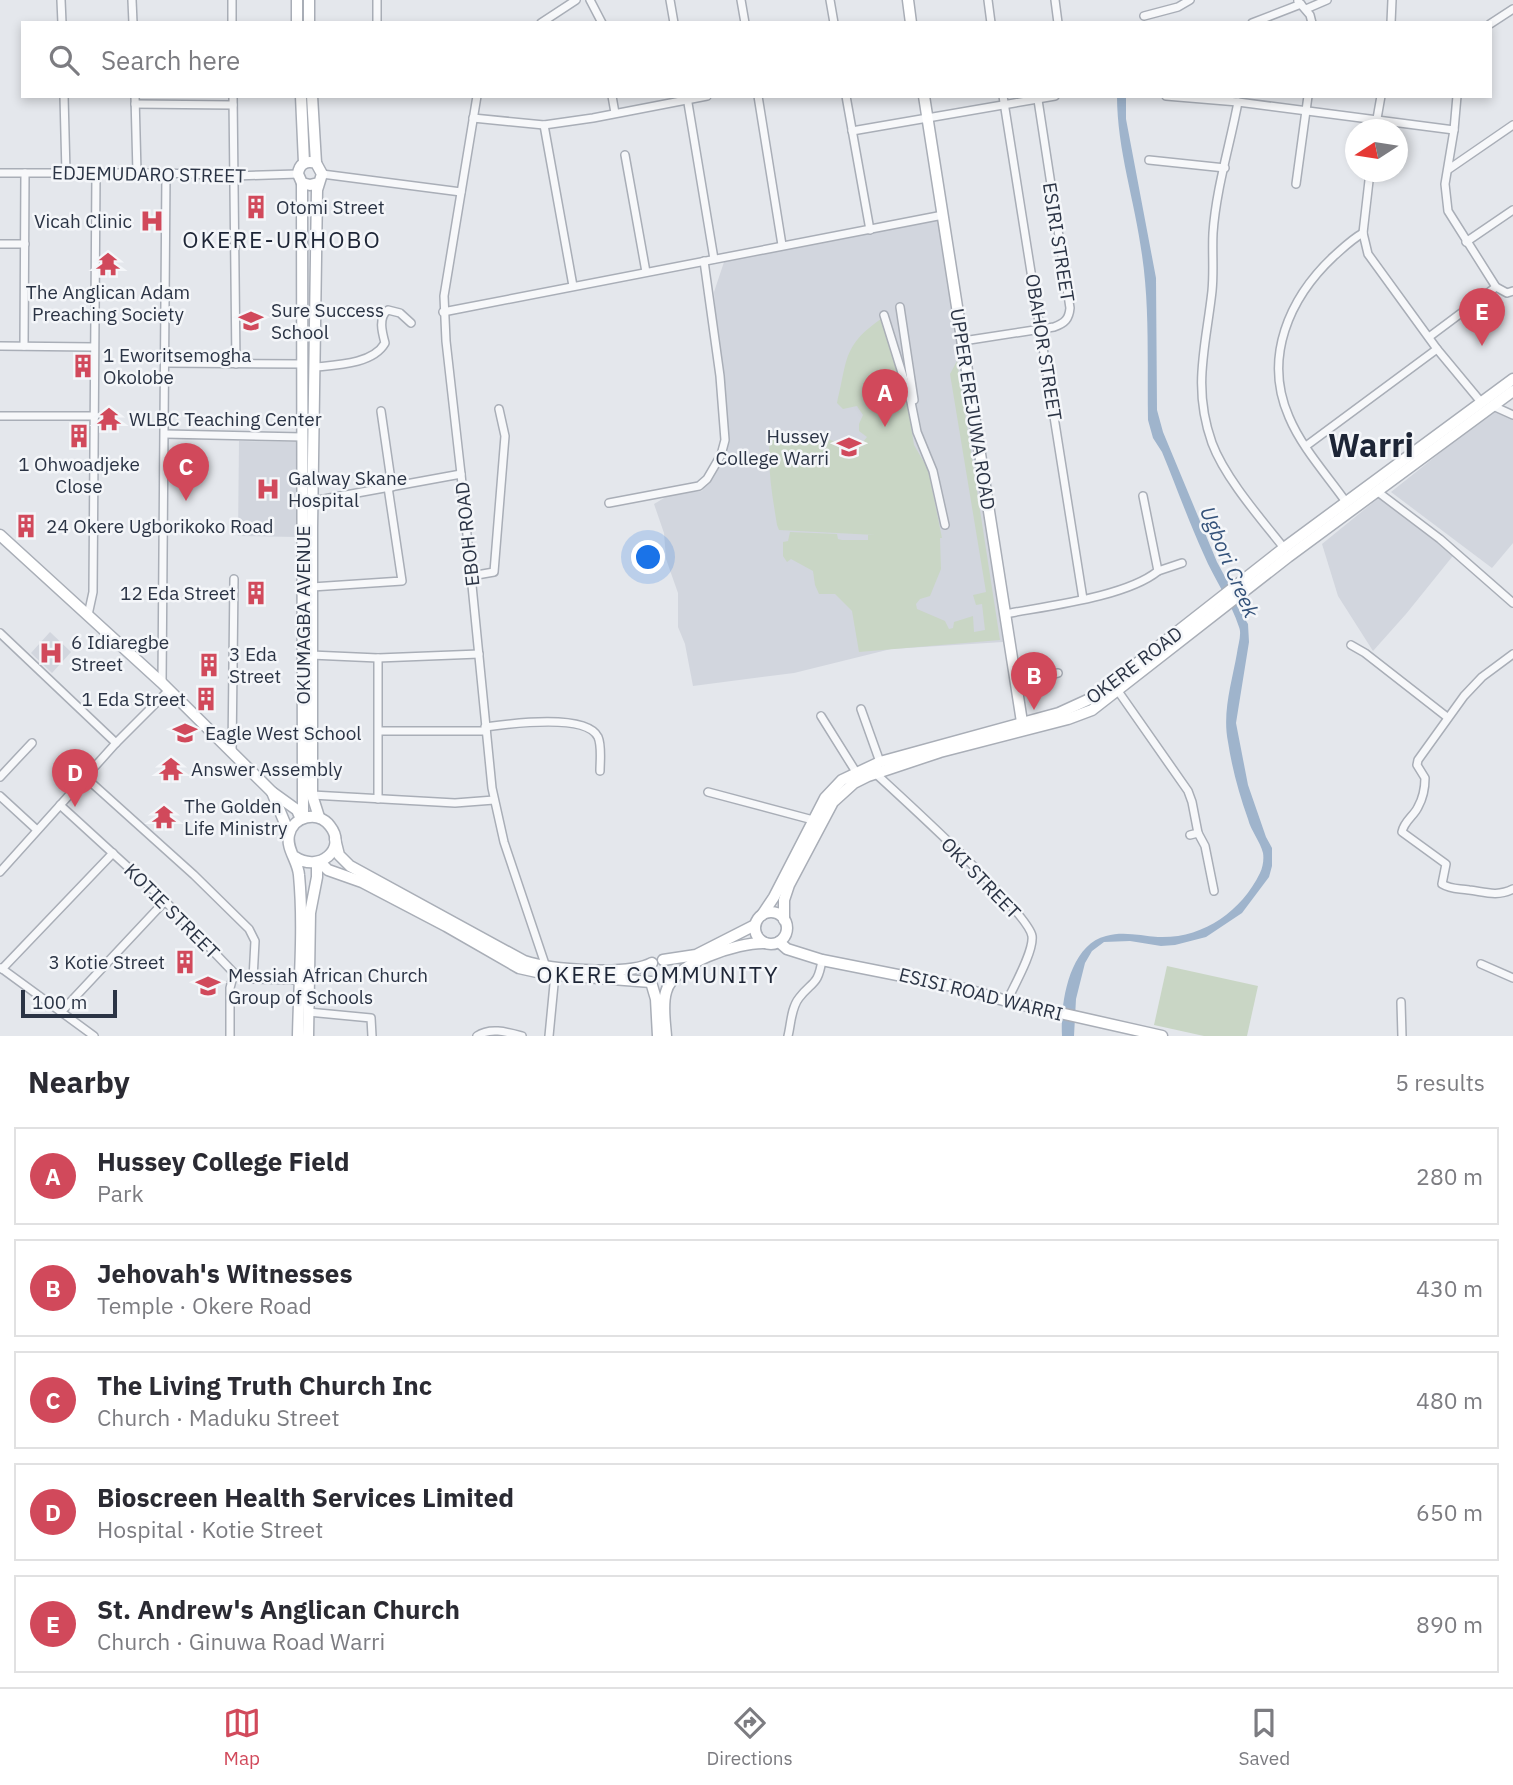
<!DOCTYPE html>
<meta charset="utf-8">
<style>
body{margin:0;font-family:"IBM Plex Sans",sans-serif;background:#f7f7f7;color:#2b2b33}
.compass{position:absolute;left:1345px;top:119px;width:63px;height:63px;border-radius:50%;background:#fff;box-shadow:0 4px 10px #0003;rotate:258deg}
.scale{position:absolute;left:21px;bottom:18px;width:96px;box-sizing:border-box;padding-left:7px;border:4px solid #2b3445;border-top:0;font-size:19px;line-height:24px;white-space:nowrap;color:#2b3445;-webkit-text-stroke:5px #f4f6f9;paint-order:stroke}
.you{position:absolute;left:649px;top:558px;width:24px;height:24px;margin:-18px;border:5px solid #fff;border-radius:50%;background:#1a73e8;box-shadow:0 0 0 10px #1a73e833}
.badge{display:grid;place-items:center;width:46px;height:46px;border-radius:50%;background:#d1495b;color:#fff;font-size:23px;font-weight:700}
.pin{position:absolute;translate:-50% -58px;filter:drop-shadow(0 2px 4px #0008)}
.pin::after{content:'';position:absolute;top:37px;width:24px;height:21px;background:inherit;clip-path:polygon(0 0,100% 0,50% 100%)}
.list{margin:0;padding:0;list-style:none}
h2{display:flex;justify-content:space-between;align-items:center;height:91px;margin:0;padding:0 28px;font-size:30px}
h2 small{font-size:23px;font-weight:400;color:#7c7c81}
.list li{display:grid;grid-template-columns:46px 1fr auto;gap:21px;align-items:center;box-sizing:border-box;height:98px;margin:0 14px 14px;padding:0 14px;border:2px solid #e1e1e2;border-radius:0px}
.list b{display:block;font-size:26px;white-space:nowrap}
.list p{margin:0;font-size:23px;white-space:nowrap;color:#7c7c81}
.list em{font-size:23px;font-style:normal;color:#7c7c81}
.icon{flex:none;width:38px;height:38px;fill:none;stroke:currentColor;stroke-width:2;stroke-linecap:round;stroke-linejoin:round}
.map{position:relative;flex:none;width:1513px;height:1036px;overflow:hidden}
.search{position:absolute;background:#fff;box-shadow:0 4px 10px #0003;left:21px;right:21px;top:21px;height:77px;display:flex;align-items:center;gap:18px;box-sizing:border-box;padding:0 24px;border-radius:0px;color:#7c7c81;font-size:26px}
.sheet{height:651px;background:#fff}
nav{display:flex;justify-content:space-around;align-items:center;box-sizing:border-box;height:98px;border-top:2px solid #e1e1e2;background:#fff;font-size:19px;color:#7c7c81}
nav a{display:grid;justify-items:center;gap:4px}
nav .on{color:#d1495b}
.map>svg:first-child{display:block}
.built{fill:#d2d6de}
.green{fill:#c9d6c5}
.water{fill:#9fb4cc}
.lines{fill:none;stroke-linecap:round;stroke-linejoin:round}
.street-casing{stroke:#a9aeb7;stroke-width:10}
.secondary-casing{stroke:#a9aeb7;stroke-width:13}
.street{stroke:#f7f8fa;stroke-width:7}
.secondary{stroke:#fff;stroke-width:10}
.labels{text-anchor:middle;stroke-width:5;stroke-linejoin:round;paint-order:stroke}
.street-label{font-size:19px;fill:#2b3445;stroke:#f4f6f9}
.poi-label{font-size:19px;fill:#2b3445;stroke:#f4f6f9;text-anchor:start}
.water-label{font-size:21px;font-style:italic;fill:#34527a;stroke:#f4f6f9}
.quarter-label{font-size:23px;letter-spacing:2px;fill:#1d2536;stroke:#f4f6f9}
.town-label{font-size:33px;font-weight:bold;fill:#1d2536;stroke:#f4f6f9}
</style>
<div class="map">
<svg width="1513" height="1036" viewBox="0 0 1513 1036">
<rect width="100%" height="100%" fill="#e4e7ec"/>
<g class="built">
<path d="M942 218 1003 642 891 649 794 673 693 686 685 644 678 627V593L666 559 664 533 654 504 669 495 702 491 722 454 714 292 724 262Z"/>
<path d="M1495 409 1513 418V543L1492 568 1391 492Z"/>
<path d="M239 441 298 442 297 537 238 536Z"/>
<path d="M1381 496 1456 552 1406 614 1373 651 1338 596 1322 544Z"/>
<path d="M50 632 71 652 52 673 31 653Z"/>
</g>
<g class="green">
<path d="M884 317 907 401 914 445 928 469 942 538H940L941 569 930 596 920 599 916 604 917 609 945 621 949 629 953 628 954 622 973 616 974 632 985 630 982 604 976 605 973 595 986 592 950 374 957 361 1000 640 859 652 852 611 835 594H819L815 585 813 571 791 559 787 562 783 556V542L788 541 790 532 837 534 838 539 842 540H868V535H875L779 530 777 525C772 494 767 466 770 435L780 433 784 439 823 437 841 444 863 442 867 437 859 431V424L863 415 857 406 843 409 837 403C848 359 842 345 884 317Z"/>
<path d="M1167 966 1258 986 1247 1036H1204L1154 1025Z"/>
</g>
<path class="water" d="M1117 96H1126V119L1156 278 1157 410 1163 432 1217 562 1230 586 1238 608 1248 624 1249 642 1236 723 1248 785 1266 837 1272 848V866L1269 877 1242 913 1206 937 1175 945 1161 946 1130 941 1104 942 1092 951 1085 963 1076 999 1074 1036H1062C1060 1004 1069 945 1106 936 1124 931 1141 936 1158 937 1202 939 1241 912 1260 873 1263 867 1264 859 1263 853 1260 841 1251 831 1248 819 1239 794 1232 768 1228 742 1222 712 1232 682 1237 653 1238 645 1242 634 1239 627 1231 602 1214 579 1204 555 1189 522 1176 486 1162 452L1153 438 1148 420C1147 365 1150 309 1142 255 1135 201 1117 150 1117 96Z"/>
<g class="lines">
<g class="street-casing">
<g id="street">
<path d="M61 0 62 23"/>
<path d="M132 0 133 23"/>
<path d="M232 0V23"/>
<path d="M590 0 602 23"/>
<path d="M670 0 674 23"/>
<path d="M741 0 745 23"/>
<path d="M830 0 834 23"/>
<path d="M988 0 991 23"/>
<path d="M1055 0 1058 23"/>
<path d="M1298 1 1310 15 1312 23"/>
<path d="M1306 9 1327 0"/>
<path d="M1144 16 1178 7 1190 0"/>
<path d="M377 23V0"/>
<path d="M541 23 576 0"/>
<path d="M1252 23 1301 4"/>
<path d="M1391 23 1392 0"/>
<path d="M1490 24 1513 9"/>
<path d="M64 96 66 173"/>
<path d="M135 96 137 173"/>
<path d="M233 96 236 364"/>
<path d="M477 96 444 296 446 341 461 474 492 788 504 842 546 967"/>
<path d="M612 96 615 113"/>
<path d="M758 96 782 245"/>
<path d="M846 96 870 230"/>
<path d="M1003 96 1083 599"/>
<path d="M1166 96 1238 102 1454 130"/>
<path d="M1457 96 1454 130 1445 184 1448 211 1496 287 1507 293 1513 291"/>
<path d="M687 97 714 259"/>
<path d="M1238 102C1230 145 1216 189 1213 233 1212 252 1214 271 1212 291 1206 346 1192 387 1212 443 1225 478 1261 519 1284 548"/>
<path d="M135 104 233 105"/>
<path d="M473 118 544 125 593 118 707 96"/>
<path d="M544 125 573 286"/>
<path d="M1375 130 1381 96"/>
<path d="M852 131 1055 96"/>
<path d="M625 155 646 272"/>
<path d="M1149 160 1225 168"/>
<path d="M1449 169 1513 125"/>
<path d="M1370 172 1363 233 1368 254 1437 349 1481 402"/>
<path d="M0 173H166L234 176 298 174"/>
<path d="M322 174 461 192"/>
<path d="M1296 184 1308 96"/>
<path d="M1466 242 1513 210"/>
<path d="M0 244H25"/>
<path d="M900 307 914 400"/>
<path d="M443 312 943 215"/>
<path d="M884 315 911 402 917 432 933 471 945 525"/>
<path d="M1429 337 1496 287"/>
<path d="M963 341 1054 327C1065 323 1069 319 1070 308L1038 100"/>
<path d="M0 346 94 347"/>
<path d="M24 346 25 173"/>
<path d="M166 363 303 364"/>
<path d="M316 367C337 365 373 364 385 343 382 332 378 317 388 310L400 313 411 323"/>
<path d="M1493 406 1513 415"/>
<path d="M381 411 392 487"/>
<path d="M0 416H95"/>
<path d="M165 434 303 437"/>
<path d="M1306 446 1437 349"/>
<path d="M1378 492 1440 539 1513 603"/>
<path d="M313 501 461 474"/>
<path d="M1346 502C1327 475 1302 448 1289 417 1263 358 1289 298 1334 256 1343 248 1352 239 1363 233"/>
<path d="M609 503 699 486 707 479 721 455 725 440 720 376 704 261"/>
<path d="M1158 571 1182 563"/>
<path d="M471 576 494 572 505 436 499 409"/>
<path d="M312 587 402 581 388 487"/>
<path d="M1005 614C1047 606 1126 597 1158 571L1143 496"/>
<path d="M88 615 93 592 96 174"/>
<path d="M0 633 116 743"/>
<path d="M1351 645 1365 653 1447 717"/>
<path d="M1513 654 1482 677 1464 696 1418 760 1417 765 1425 778C1425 787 1423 798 1418 807 1414 816 1404 821 1402 832L1446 864 1442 884C1452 890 1459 888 1469 890 1485 892 1497 897 1513 889"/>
<path d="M311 655 378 658 479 654"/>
<path d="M378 658V799"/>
<path d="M1016 682 1058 673"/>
<path d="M162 683 166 173"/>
<path d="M1118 691 1188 791 1192 802 1198 833 1190 835"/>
<path d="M861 709 880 762"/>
<path d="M821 716 856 772"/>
<path d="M485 727C508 724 586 713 598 737 602 746 600 761 600 771"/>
<path d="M379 731H486"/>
<path d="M232 753 234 579"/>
<path d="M875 773C900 796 1028 912 1032 936 1034 951 1014 986 1007 1001"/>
<path d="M0 777 32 743"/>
<path d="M85 777 194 875 249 929 255 941 253 979"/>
<path d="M708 792 813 820"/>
<path d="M312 795 455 803 494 800"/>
<path d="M0 796 37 830"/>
<path d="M60 805 165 901 234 973 253 979 299 980"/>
<path d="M1198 833 1205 846 1214 891"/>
<path d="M0 872 116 743 169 690"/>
<path d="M1481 964 1513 978"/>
<path d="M1 968 94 1036"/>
<path d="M2 969 113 853"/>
<path d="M1401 1002 1402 1036"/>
<path d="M61 1012 165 901"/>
<path d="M308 1012 371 1018 372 1036"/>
<path d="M230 1036V988L234 973"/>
<path d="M477 1036C490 1027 507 1032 522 1036"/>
<path d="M549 1036 555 974"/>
<path d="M788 1036C791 1024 791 1008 799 998 812 981 818 986 822 960"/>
</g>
</g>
<g class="secondary-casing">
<g id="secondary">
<path d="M297 0V23"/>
<path d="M309 0V23"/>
<path d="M908 0 911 23"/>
<path d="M301 96 304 163"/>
<path d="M312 96 316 163"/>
<path d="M924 96 1022 722"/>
<path d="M302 183 303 818"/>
<path d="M318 183 310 185 302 183 298 174C299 164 306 160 316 163L322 174 317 190 312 528V795L319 817"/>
<path d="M0 535 162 683 272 792 297 810 301 819"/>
<path d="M272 792 289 833"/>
<path d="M335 839 339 855 350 866 524 961C551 970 628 976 652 963"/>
<path d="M295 857C319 873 348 849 330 826 318 810 293 816 289 835 286 849 298 861 299 875 304 928 299 983 298 1036"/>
<path d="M320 862 328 870 362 882 446 926 519 968 546 974 651 982 656 999 658 1036"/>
<circle cx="771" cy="928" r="16"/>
<path d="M762 915 774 897 825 798 842 780 880 762 1059 713 1094 697 1284 548 1513 379"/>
<path d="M784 920V900L789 885 833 802 854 783 868 776 940 752 1068 719 1092 710 1288 557 1513 391"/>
<path d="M779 942 787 949 822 960 953 986 1007 1001 1162 1036"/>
<path d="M663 960 696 955 755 925"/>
<path d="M308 1036 310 913 317 877V863"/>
<path d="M666 1036C665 1022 662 1005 666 992 673 963 738 942 765 943"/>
</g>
</g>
<use href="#street" class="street"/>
<use href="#secondary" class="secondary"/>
</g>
<defs>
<g id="building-bare" transform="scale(1.89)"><path d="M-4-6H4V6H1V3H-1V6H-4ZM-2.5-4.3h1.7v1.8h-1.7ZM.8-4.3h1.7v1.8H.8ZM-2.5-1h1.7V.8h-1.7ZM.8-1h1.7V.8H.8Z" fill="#d1495b" stroke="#f4f6f9" stroke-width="2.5" paint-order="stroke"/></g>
<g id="hospital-bare" transform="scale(1.89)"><path d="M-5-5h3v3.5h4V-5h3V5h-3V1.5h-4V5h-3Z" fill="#d1495b" stroke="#f4f6f9" stroke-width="2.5" paint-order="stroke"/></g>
<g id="temple-bare" transform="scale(1.89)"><path d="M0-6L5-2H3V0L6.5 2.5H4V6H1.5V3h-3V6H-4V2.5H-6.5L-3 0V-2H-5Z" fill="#d1495b" stroke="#f4f6f9" stroke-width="2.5" paint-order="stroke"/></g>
<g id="school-bare" transform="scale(1.89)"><path d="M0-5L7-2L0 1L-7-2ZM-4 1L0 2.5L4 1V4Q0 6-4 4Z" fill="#d1495b" stroke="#f4f6f9" stroke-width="2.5" paint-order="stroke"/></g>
<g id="university-bare" transform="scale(1.89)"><path d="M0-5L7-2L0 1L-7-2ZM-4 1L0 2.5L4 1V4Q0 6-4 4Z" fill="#d1495b" stroke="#f4f6f9" stroke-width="2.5" paint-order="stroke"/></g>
</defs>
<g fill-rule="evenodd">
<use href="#building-bare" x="256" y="207"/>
<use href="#hospital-bare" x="152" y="221"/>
<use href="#temple-bare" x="108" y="264"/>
<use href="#school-bare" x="251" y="321"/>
<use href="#building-bare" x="83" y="366"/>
<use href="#temple-bare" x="109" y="419"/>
<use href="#building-bare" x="79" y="436"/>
<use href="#university-bare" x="849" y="447"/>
<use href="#hospital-bare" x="268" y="489"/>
<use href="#building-bare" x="26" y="526"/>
<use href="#building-bare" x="256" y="593"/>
<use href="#hospital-bare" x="51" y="653"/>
<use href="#building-bare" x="209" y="665"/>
<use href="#building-bare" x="206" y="699"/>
<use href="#school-bare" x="185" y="733"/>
<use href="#temple-bare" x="171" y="769"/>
<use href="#temple-bare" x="164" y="817"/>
<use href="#building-bare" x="185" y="962"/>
<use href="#school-bare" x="208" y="986"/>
</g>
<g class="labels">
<g class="street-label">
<text transform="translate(149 174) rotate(1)" y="7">EDJEMUDARO STREET</text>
<text transform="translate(1059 242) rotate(81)" y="7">ESIRI STREET</text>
<text transform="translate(1044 347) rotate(81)" y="7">OBAHOR STREET</text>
<text transform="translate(973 409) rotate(81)" y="7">UPPER EREJUWA ROAD</text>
<text transform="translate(467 534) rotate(-96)" y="7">EBOH ROAD</text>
<text transform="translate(303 615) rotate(-90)" y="7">OKUMAGBA AVENUE</text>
<text transform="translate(1134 665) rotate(-37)" y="7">OKERE ROAD</text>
<text transform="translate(981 878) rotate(46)" y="7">OKI STREET</text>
<text transform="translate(172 911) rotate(45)" y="7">KOTIE STREET</text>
<text transform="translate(981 994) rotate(14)" y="7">ESISI ROAD WARRI</text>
</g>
<g class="poi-label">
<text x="276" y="214">Otomi Street</text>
<text x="132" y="228" text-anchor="end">Vicah Clinic</text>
<text x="108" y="299" text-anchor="middle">The Anglican Adam<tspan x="108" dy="22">Preaching Society</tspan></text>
<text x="271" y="317">Sure Success<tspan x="271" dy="22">School</tspan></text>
<text x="103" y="362">1 Eworitsemogha<tspan x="103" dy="22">Okolobe</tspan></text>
<text x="129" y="426">WLBC Teaching Center</text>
<text x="829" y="443" text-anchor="end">Hussey<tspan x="829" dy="22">College Warri</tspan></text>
<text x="79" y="471" text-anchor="middle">1 Ohwoadjeke<tspan x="79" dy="22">Close</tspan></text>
<text x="288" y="485">Galway Skane<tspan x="288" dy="22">Hospital</tspan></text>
<text x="46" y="533">24 Okere Ugborikoko Road</text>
<text x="236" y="600" text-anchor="end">12 Eda Street</text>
<text x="71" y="649">6 Idiaregbe<tspan x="71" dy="22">Street</tspan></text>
<text x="229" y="661">3 Eda<tspan x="229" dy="22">Street</tspan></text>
<text x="186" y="706" text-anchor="end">1 Eda Street</text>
<text x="205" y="740">Eagle West School</text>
<text x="191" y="776">Answer Assembly</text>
<text x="184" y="813">The Golden<tspan x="184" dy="22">Life Ministry</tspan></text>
<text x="165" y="969" text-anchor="end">3 Kotie Street</text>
<text x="228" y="982">Messiah African Church<tspan x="228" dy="22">Group of Schools</tspan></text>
</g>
<g class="water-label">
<text transform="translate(1229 562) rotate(67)" y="7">Ugbori Creek</text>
</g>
<g class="quarter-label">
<text x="282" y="248">OKERE-URHOBO</text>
<text x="658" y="983">OKERE COMMUNITY</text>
</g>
<g class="town-label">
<text x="1371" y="457">Warri</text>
</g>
</g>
</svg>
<svg class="compass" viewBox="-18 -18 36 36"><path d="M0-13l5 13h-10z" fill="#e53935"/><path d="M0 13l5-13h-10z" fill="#7c7c81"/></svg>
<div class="scale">100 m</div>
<div class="you"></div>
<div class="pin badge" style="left:885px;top:427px">A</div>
<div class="pin badge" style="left:1034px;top:710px">B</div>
<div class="pin badge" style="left:186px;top:501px">C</div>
<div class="pin badge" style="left:75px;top:807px">D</div>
<div class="pin badge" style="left:1482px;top:346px">E</div>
<div class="search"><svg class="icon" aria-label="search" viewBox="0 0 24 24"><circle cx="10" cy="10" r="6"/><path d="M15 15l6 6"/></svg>Search here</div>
</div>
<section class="sheet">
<h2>Nearby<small>5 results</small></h2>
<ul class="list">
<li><span class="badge">A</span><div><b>Hussey College Field</b><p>Park</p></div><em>280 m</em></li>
<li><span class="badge">B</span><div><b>Jehovah's Witnesses</b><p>Temple · Okere Road</p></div><em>430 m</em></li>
<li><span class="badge">C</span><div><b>The Living Truth Church Inc</b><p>Church · Maduku Street</p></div><em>480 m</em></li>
<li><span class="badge">D</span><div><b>Bioscreen Health Services Limited</b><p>Hospital · Kotie Street</p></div><em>650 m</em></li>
<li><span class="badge">E</span><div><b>St. Andrew's Anglican Church</b><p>Church · Ginuwa Road Warri</p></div><em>890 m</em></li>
</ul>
</section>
<nav>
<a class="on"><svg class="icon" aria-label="map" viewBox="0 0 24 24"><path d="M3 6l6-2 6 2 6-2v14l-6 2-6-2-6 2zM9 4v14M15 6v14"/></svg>Map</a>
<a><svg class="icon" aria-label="directions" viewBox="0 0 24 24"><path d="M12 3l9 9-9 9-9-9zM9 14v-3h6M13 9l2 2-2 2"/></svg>Directions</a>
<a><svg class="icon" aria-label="saved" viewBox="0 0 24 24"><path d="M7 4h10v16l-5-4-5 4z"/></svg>Saved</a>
</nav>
